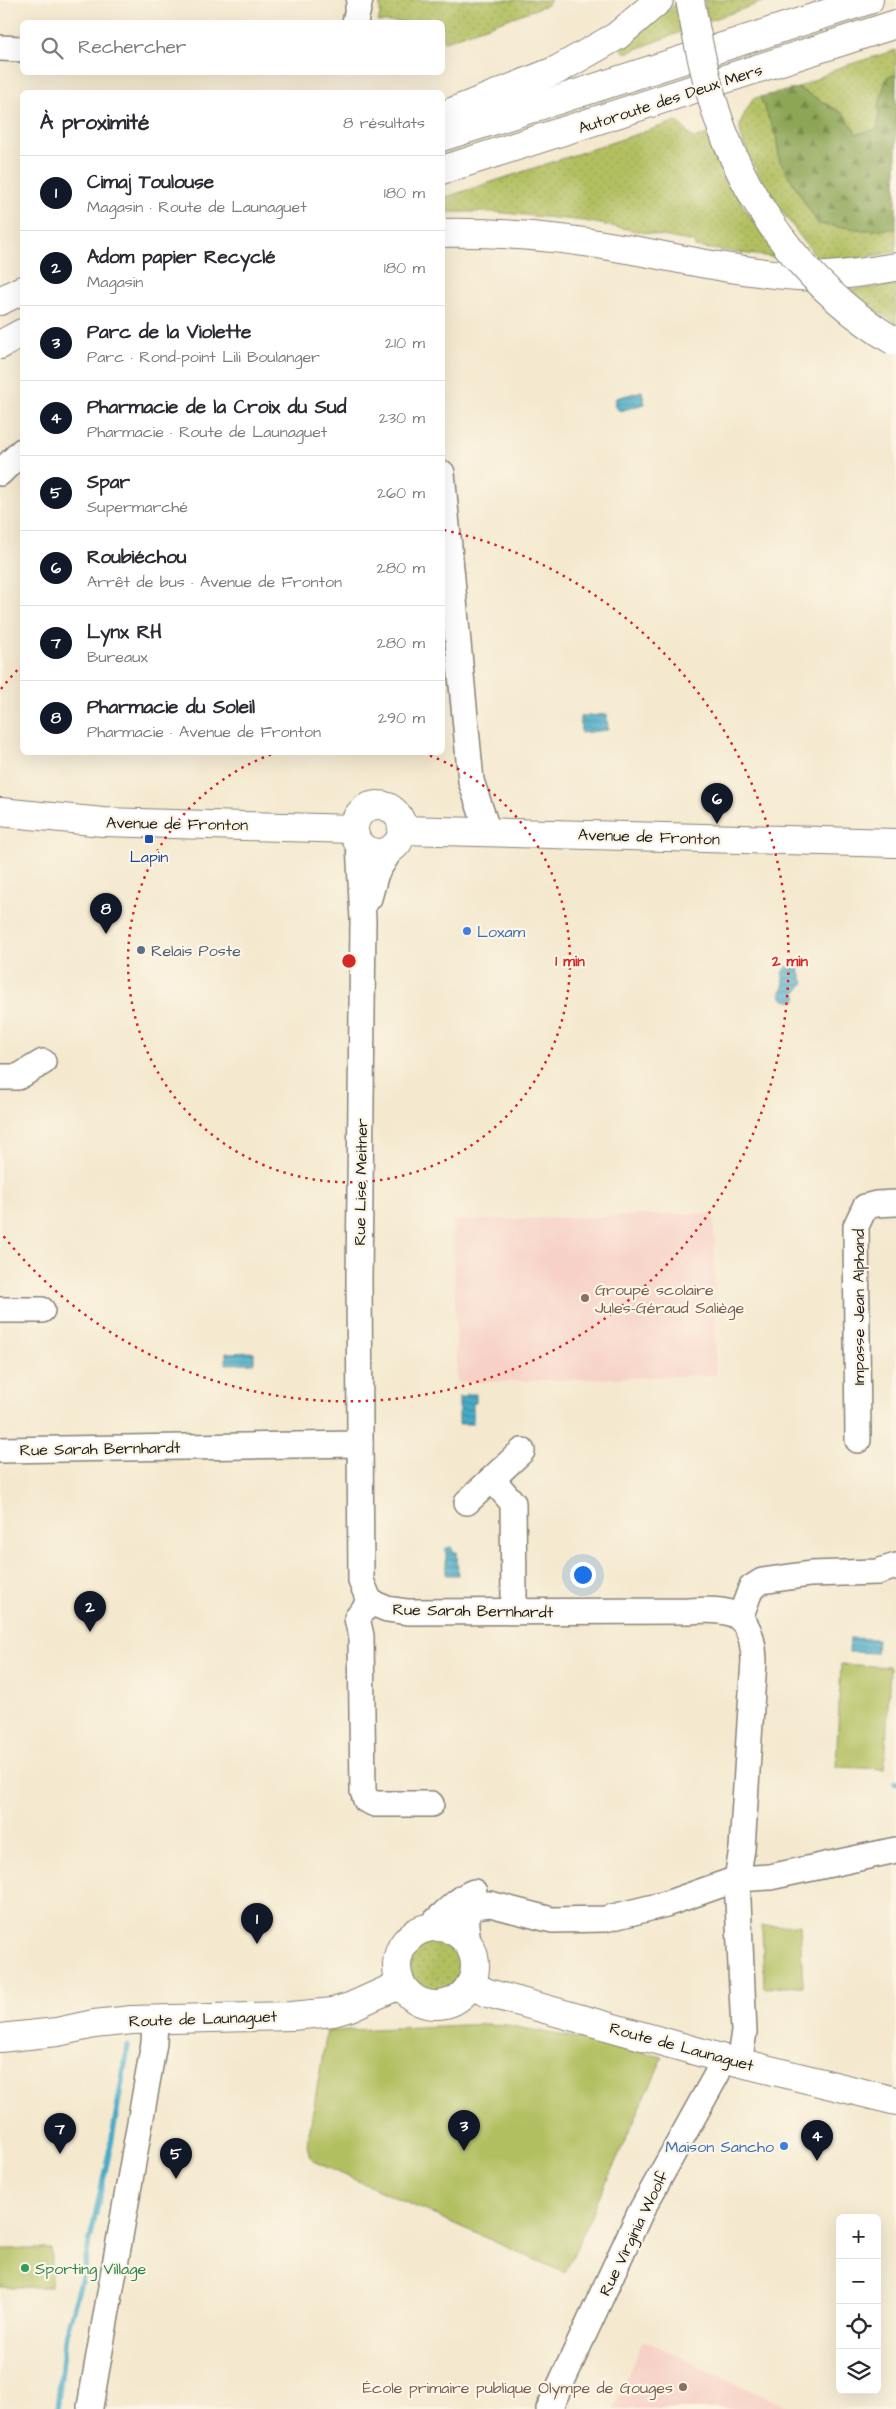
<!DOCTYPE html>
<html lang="fr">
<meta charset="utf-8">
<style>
body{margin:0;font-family:"Architects Daughter",sans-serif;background:#f7f7f7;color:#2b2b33}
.controls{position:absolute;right:15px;bottom:15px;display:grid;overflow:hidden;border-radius:8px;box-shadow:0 5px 20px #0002}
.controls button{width:45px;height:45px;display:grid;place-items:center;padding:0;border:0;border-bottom:1px solid #e1e1e2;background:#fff;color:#2b2b33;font:25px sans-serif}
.you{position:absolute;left:582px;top:1574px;width:18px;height:18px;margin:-12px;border:4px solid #fff;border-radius:50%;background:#1a73e8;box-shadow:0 0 0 8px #1a73e833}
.badge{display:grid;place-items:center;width:32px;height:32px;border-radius:50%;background:#111827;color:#fff;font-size:16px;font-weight:700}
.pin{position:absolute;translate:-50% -41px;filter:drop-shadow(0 1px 2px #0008)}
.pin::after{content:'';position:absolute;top:26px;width:18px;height:15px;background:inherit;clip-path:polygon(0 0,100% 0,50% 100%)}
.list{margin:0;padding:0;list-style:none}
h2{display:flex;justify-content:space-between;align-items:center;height:65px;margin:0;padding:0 20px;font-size:21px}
h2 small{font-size:16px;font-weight:400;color:#7c7c81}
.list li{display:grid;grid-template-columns:32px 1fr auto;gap:15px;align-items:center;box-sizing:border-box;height:75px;padding:0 20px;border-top:1px solid #e1e1e2}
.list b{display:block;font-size:19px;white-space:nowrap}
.list p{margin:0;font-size:16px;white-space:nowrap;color:#7c7c81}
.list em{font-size:16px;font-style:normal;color:#7c7c81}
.icon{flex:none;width:28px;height:28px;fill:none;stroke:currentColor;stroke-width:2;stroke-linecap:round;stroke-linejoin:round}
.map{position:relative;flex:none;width:896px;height:2409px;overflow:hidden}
.search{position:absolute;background:#fff;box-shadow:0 5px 20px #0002;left:20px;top:20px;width:425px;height:55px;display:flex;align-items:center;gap:12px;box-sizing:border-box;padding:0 18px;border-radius:8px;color:#7c7c81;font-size:19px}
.panel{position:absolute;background:#fff;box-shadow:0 5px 20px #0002;left:20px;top:90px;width:425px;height:665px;border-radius:8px}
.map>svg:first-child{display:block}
.built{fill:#f7d1c7}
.grass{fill:url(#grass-dots);stroke:#676e3e}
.forest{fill:url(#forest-firs);stroke:#54613a}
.green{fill:#b2bf61;stroke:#676e3e}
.water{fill:url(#water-rules);stroke:#326471}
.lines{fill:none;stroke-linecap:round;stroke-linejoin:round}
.stream{stroke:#47abc6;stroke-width:5.5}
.minor-casing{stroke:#888276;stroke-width:28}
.major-casing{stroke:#888276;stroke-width:30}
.highway-casing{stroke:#888276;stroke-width:30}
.minor{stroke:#fff;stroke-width:25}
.major{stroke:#fff;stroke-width:28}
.highway{stroke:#fff;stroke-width:28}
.highway-bridge-casing{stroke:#888276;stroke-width:30;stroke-linecap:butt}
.highway-bridge{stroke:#fff;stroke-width:28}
.ring{fill:none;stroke:#d62828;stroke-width:2.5;stroke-dasharray:2.5 5}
.transit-dot{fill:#1a4fb4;stroke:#fcf5e5;stroke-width:2}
.shop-dot{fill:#3f7fe0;stroke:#fcf5e5;stroke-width:2}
.service-dot{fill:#5c6f8a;stroke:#fcf5e5;stroke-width:2}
.education-dot{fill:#8d6e63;stroke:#fcf5e5;stroke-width:2}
.leisure-dot{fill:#2e9e5b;stroke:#fcf5e5;stroke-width:2}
.labels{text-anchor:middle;stroke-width:4.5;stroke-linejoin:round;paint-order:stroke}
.street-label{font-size:16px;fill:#1c1c1c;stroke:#fcf5e5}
.transit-label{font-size:16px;fill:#164399;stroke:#fcf5e5}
.shop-label{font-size:16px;fill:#366cbe;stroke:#fcf5e5;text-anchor:start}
.service-label{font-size:16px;fill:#4e5e75;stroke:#fcf5e5;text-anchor:start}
.education-label{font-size:16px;fill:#785e54;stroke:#fcf5e5;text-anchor:start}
.leisure-label{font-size:16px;fill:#27864d;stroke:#fcf5e5;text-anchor:start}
.centre{fill:#d62828;stroke:#fcf5e5;stroke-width:2.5}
.ring-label{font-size:15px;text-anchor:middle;font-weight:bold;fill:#d62828;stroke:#fcf5e5;stroke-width:4.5;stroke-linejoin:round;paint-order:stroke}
</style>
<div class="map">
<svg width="896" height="2409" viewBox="0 0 896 2409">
<defs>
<pattern id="grass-dots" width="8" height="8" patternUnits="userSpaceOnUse" patternTransform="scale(1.25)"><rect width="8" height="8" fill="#b2bf61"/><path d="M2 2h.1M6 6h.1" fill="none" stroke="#98a454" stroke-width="1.8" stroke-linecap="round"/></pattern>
<pattern id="forest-firs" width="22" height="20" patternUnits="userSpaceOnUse" patternTransform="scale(1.25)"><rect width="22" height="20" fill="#8da657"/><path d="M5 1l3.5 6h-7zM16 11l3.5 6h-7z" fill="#728647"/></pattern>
<pattern id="water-rules" width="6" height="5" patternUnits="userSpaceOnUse" patternTransform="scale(1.25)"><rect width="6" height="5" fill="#47abc6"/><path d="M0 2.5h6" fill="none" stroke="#3a8aa0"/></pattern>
</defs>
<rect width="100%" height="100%" fill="#fcf5e5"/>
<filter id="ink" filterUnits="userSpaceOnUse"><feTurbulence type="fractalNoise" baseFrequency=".02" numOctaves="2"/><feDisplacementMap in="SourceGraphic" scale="10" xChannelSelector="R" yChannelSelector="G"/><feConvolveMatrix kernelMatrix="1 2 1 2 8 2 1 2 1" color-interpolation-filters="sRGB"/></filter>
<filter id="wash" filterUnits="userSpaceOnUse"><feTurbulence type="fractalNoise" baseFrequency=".0096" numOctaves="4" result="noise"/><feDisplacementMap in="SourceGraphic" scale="20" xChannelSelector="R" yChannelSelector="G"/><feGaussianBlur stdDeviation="1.12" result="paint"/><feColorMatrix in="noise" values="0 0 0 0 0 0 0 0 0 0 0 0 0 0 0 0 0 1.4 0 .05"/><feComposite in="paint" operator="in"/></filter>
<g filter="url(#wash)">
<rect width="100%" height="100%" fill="#f4e9cf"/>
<g class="built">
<path d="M714 1213 716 1375 457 1383 453 1221Z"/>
<path d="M643 2340 696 2363 695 2366 793 2409H613Z"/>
</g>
<g class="grass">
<path d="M380 0H551L547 5 443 42 442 22H378L380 15Z"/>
<path d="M704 0H769L708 21Z"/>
<path d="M677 3 681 32 626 53 621 49Z"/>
<path d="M896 50V75L887 77 879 105 878 129 857 134 844 114 798 88 838 68Z"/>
<path d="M760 97 776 136 780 161 818 224 865 230 896 229V252L847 260 817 258C799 236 737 152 740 126 741 117 750 106 753 98Z"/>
<path d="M677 121 694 139 710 133 741 203 779 258 695 247 694 242 585 221 494 212H443V198Z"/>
<path d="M896 285V323L871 308 850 290Z"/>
<circle cx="437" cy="1967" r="26"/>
</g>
<path class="forest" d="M896 75V229L865 230 818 224 780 161 776 136 760 97 798 88 844 114 857 134 878 129 879 105 887 77Z"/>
<g class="green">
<path d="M841 1664 890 1667 885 1769 836 1767Z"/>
<path d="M800 1925 803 1986 764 1988 762 1926Z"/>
<path d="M487 2024 506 2025 620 2046 663 2057 565 2273 315 2162 310 2157 307 2145 327 2031Z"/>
<rect x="0" y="2249" width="51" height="38"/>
</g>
<g class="water">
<path d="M642 391 645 404 620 411 614 406 616 398Z"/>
<path d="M607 714 608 730 581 733 580 717Z"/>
<path d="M788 966 798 968 804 983 796 993 798 998 794 1002 784 1000 780 995 784 983 782 972Z"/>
<path d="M254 1352V1363L226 1364V1353Z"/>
<path d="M466 1394H476V1403H473V1424H459V1397H465Z"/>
<path d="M451 1547 454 1552H457L458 1575H446V1548Z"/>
<path d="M850 1638 877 1639 876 1653 849 1652Z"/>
</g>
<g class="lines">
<g class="stream">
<path d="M895 1783H896"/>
<path d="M57 2409 66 2334 80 2285 111 2144 128 2046"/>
</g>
</g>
</g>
<g filter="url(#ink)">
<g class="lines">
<g class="minor-casing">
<g id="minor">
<path d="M355 22 360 0"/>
<path d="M0 48 22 49"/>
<path d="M0 473 22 451"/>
<path d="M442 473 471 781 488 832"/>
<path d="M359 843 363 920 359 1280 361 1581 370 1602 387 1609 408 1612 688 1611C730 1608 752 1610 754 1660L742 1849 737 1879 744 2032 739 2063"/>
<path d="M369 898 376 873 391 849"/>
<path d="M0 1077H18L43 1062"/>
<path d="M0 1310H42"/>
<path d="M858 1440 856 1226 865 1207 876 1204 896 1203"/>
<path d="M0 1450 360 1444"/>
<path d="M492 1479 513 1503 514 1596 512 1611"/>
<path d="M467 1502 522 1451"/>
<path d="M370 1602 357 1618 361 1636 363 1791 366 1800 375 1804H431"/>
<path d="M740 1618 751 1588 762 1581 810 1574 877 1572 896 1566"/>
<path d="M426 1929C441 1918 457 1898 474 1892"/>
<path d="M468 1944 465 1917 474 1906 490 1904 552 1920 605 1919 666 1904 737 1879 770 1877 896 1850"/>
<path d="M90 2407 154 2043 155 2019"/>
<path d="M549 2409 641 2211 717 2074 721 2058"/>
</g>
</g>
<g class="major-casing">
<g id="major">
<circle cx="378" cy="829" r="24"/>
<path d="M0 812 103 822 354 829"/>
<path d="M402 830 896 843"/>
<circle cx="436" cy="1966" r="39"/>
<path d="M470 1985 488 1993 721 2058 896 2101"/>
<path d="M0 2038 57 2032 94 2024 132 2020 292 2016 333 2012 350 2007 401 1984"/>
</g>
</g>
<g class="highway-casing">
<g id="highway">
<path d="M442 116 557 70 617 36 659 0"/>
<path d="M442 137 869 0"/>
<path d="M442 170 896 24"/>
<path d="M442 233C502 232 562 237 621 248 679 258 738 272 797 276 830 278 864 272 896 267"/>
<path d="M0 301 22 290"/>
<path d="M0 345 22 333"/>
</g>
</g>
<use href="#minor" class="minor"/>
<use href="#major" class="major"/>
<use href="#highway" class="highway"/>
<g class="highway-bridge-casing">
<path id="highway-bridge" d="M690 0C698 43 707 88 722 129 755 217 814 293 894 341"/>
</g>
<use href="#highway-bridge" class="highway-bridge"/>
</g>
</g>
<g class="ring">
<path d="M423 753A221 221 0 1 1 275 753"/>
<path d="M1 689A441 441 0 0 1 21 666M444 530A441 441 0 1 1 1 1233"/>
</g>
<rect class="transit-dot" x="144" y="834" width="10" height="10" rx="2.5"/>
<g class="shop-dot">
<circle cx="467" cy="931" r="5"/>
<circle cx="784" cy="2146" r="5"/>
</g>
<circle class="service-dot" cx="141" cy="950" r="5"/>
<g class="education-dot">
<circle cx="585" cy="1298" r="5"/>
<circle cx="683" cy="2387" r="5"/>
</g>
<circle class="leisure-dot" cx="25" cy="2268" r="5"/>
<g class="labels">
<g class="street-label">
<text transform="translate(670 98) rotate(-18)" y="6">Autoroute des Deux Mers</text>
<text transform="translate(177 823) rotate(1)" y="6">Avenue de Fronton</text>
<text transform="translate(649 836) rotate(2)" y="6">Avenue de Fronton</text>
<text transform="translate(360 1182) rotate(-89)" y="6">Rue Lise Meitner</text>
<text transform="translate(858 1307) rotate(-90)" y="6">Impasse Jean Alphand</text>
<text transform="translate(100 1448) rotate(-1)" y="6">Rue Sarah Bernhardt</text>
<text transform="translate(473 1610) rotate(1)" y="6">Rue Sarah Bernhardt</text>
<text transform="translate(203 2018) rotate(-2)" y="6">Route de Launaguet</text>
<text transform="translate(682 2046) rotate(15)" y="6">Route de Launaguet</text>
<text transform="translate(633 2233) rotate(-64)" y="6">Rue Virginia Woolf</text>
</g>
<g class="transit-label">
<text x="149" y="862">Lapin</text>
</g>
<g class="shop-label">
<text x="477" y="937">Loxam</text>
<text x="774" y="2152" text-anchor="end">Maison Sancho</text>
</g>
<g class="service-label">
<text x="151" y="956">Relais Poste</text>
</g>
<g class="education-label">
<text x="595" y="1295">Groupe scolaire<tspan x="595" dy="18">Jules-Géraud Saliège</tspan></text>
<text x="673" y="2393" text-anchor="end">École primaire publique Olympe de Gouges</text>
</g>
<g class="leisure-label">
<text x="35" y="2274">Sporting Village</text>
</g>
</g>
<circle cx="349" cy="961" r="8" class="centre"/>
<g class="ring-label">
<text x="570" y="966">1 min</text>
<text x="790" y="966">2 min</text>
</g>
</svg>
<div class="controls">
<button>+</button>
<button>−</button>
<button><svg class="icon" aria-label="locate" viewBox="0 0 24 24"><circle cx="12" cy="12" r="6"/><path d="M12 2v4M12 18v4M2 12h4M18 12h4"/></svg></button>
<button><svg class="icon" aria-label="layers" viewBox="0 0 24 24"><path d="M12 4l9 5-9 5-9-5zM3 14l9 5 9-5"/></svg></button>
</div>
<div class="you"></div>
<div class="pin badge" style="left:257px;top:1944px">1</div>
<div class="pin badge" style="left:90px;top:1632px">2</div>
<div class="pin badge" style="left:464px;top:2151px">3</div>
<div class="pin badge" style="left:817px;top:2161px">4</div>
<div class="pin badge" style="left:176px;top:2179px">5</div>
<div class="pin badge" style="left:717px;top:824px">6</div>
<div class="pin badge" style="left:60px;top:2154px">7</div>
<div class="pin badge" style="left:106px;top:934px">8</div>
<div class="search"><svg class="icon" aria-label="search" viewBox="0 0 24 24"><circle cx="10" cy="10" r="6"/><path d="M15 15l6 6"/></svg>Rechercher</div>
<section class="panel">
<h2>À proximité<small>8 résultats</small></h2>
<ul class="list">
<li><span class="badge">1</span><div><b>Cimaj Toulouse</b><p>Magasin · Route de Launaguet</p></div><em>180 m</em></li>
<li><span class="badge">2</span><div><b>Adom papier Recyclé</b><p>Magasin</p></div><em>180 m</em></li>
<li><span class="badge">3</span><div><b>Parc de la Violette</b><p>Parc · Rond-point Lili Boulanger</p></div><em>210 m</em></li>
<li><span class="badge">4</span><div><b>Pharmacie de la Croix du Sud</b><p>Pharmacie · Route de Launaguet</p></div><em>230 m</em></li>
<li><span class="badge">5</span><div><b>Spar</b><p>Supermarché</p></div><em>260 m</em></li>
<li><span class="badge">6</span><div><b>Roubiéchou</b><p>Arrêt de bus · Avenue de Fronton</p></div><em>280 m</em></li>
<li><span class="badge">7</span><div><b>Lynx RH</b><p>Bureaux</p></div><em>280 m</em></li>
<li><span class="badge">8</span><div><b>Pharmacie du Soleil</b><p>Pharmacie · Avenue de Fronton</p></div><em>290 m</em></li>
</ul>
</section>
</div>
